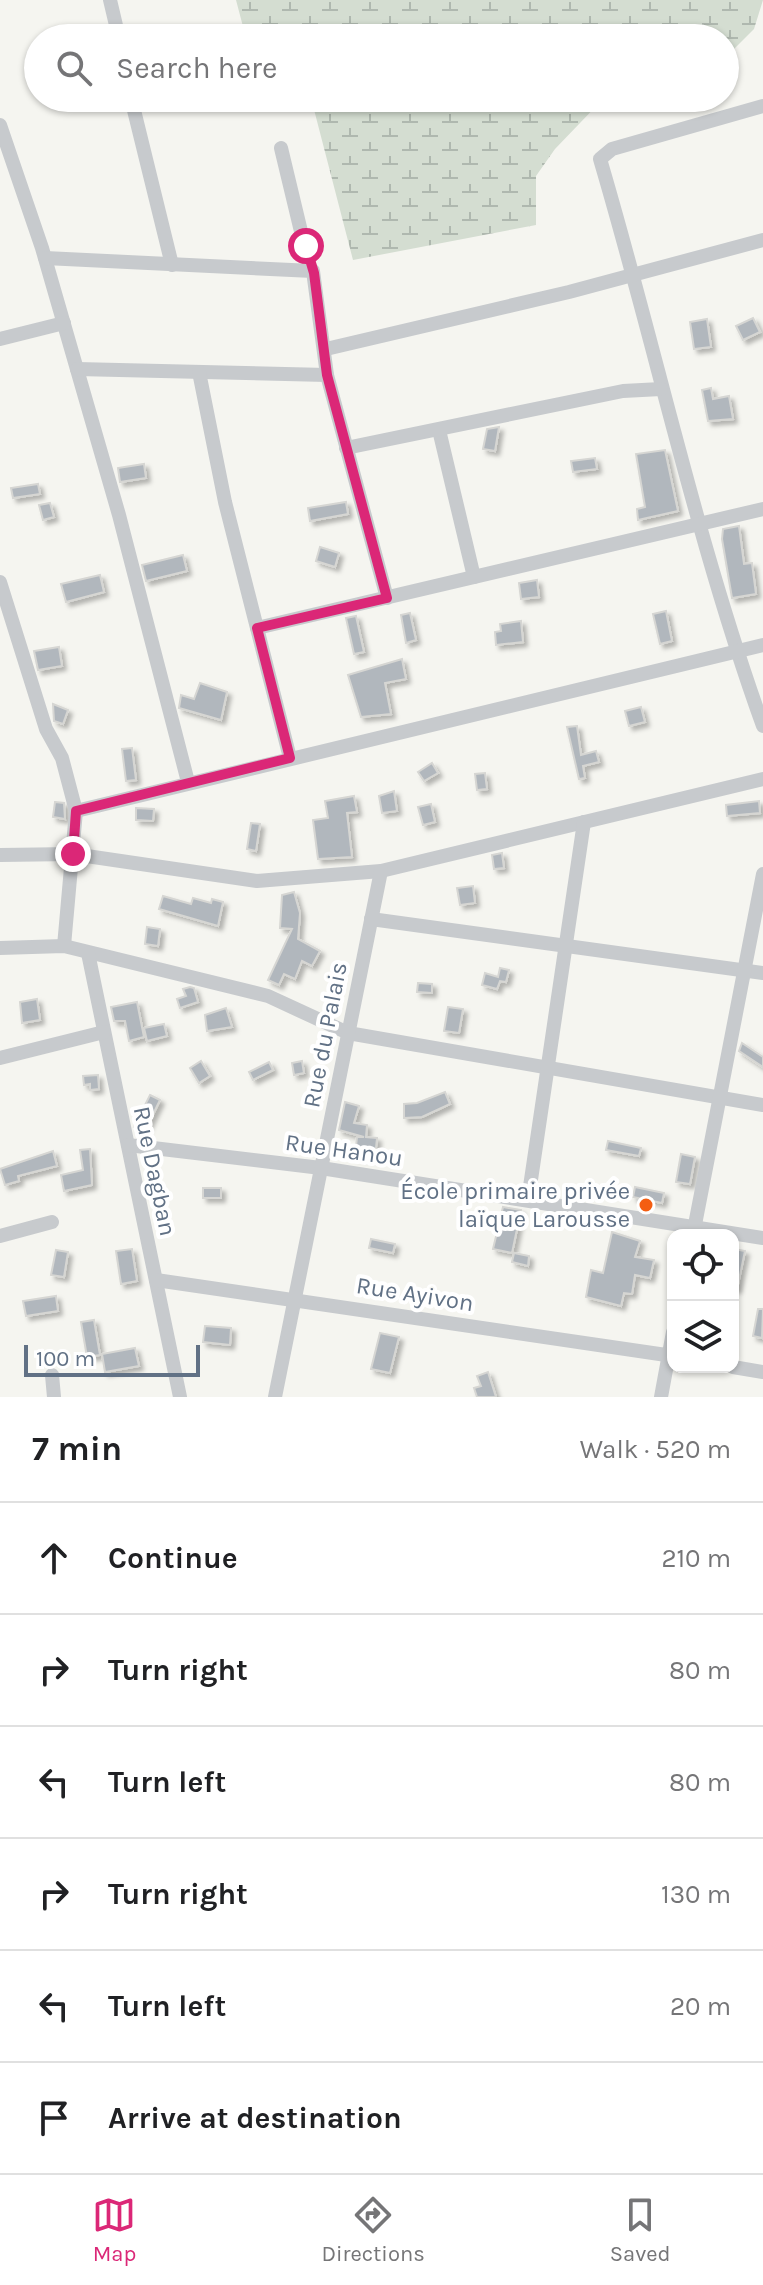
<!DOCTYPE html>
<meta charset="utf-8">
<style>
body{margin:0;font-family:Karla,sans-serif;background:#f2f2f2;color:#202124}
.controls{position:absolute;right:24px;bottom:24px;display:grid;overflow:hidden;border-radius:16px;box-shadow:0 2px 6px #0004}
.controls button{width:72px;height:72px;display:grid;place-items:center;padding:0;border:0;border-bottom:2px solid #e0e0e0;background:#fff;color:#202124;font:40px sans-serif}
.scale{position:absolute;left:24px;bottom:20px;width:176px;box-sizing:border-box;padding-left:8px;border:4px solid #617185;border-top:0;font-size:22px;line-height:28px;white-space:nowrap;color:#617185;-webkit-text-stroke:6px #fff;paint-order:stroke}
.stop{position:absolute;width:24px;height:24px;margin:-18px;border:6px solid #db2777;border-radius:50%;background:#fff}
.stop.end{background:#db2777;border-color:#fff;box-shadow:0 2px 8px #0008}
.list{margin:0;padding:0;list-style:none}
h2{display:flex;justify-content:space-between;align-items:center;height:104px;margin:0;padding:0 32px;font-size:34px}
h2 small{font-size:26px;font-weight:400;color:#757577}
.list li{display:grid;grid-template-columns:52px 1fr auto;gap:24px;align-items:center;box-sizing:border-box;height:112px;padding:0 32px;border-top:2px solid #e0e0e0}
.list b{display:block;font-size:30px;white-space:nowrap}
.list em{font-size:26px;font-style:normal;color:#757577}
.icon{flex:none;width:44px;height:44px;fill:none;stroke:currentColor;stroke-width:2;stroke-linecap:round;stroke-linejoin:round}
.map{position:relative;flex:none;width:763px;height:1397px;overflow:hidden}
.search{position:absolute;background:#fff;box-shadow:0 2px 6px #0004;left:24px;right:24px;top:24px;height:88px;display:flex;align-items:center;gap:20px;box-sizing:border-box;padding:0 28px;border-radius:44px;color:#757577;font-size:30px}
.sheet{height:776px;background:#fff}
nav{display:flex;justify-content:space-around;align-items:center;box-sizing:border-box;height:112px;border-top:2px solid #e0e0e0;background:#fff;font-size:22px;color:#757577}
nav a{display:grid;justify-items:center;gap:4px}
nav .on{color:#db2777}
.map>svg:first-child{display:block}
.wetland{fill:url(#wetland-marsh)}
.building{fill:#b1b7bd;stroke:#d6d6d3;stroke-width:2;filter:url(#shadow)}
.lines{fill:none;stroke-linecap:round;stroke-linejoin:round}
.minor{stroke:#c7cacd;stroke-width:14}
.route{stroke:#db2777;stroke-width:10}
.poi-dot{fill:#f45e12;stroke:#fff;stroke-width:3}
.labels{text-anchor:middle;stroke-width:8;stroke-linejoin:round;paint-order:stroke}
.street-label{font-size:24px;fill:#617185;stroke:#fff}
.poi-label{font-size:24px;fill:#617185;stroke:#fff;text-anchor:end}
</style>
<div class="map">
<svg width="763" height="1397" viewBox="0 0 763 1397">
<defs>
<pattern id="wetland-marsh" width="20" height="14" patternUnits="userSpaceOnUse" patternTransform="scale(2)"><rect width="20" height="14" fill="#d4ddd1"/><path d="M1 5h8M5 5V1M11 12h8M15 12V8" fill="none" stroke="#afb8af"/></pattern>
<filter id="shadow"><feDropShadow dx="4" dy="4" stdDeviation="2" flood-color="#0004"/></filter>
</defs>
<rect width="100%" height="100%" fill="#f5f5f0"/>
<g class="wetland">
<path d="M236 0H763L754 29 725 58V38H246Z"/>
<path d="M311 98H604L555 149 536 176V225L353 260Z"/>
</g>
<g class="building">
<path d="M753 318 760 332 743 340 736 326Z"/>
<path d="M707 319 711 347 694 349 690 322Z"/>
<path d="M711 388 713 399 729 396 733 419 708 421 702 390Z"/>
<path d="M499 427 495 451 483 449 487 429Z"/>
<path d="M665 450 678 511 638 520 637 509 645 507 636 454Z"/>
<path d="M595 458 597 469 573 472 571 461Z"/>
<path d="M144 464 146 478 120 482 118 468Z"/>
<path d="M38 484 40 494 13 498 11 488Z"/>
<path d="M346 502 348 514 310 521 308 508Z"/>
<path d="M50 503 54 517 43 520 39 505Z"/>
<path d="M739 526 744 564 752 563 756 594 732 598 722 539 723 529Z"/>
<path d="M320 547 339 553 335 567 316 561Z"/>
<path d="M183 555 187 571 146 581 142 565Z"/>
<path d="M100 575 104 592 66 602 61 584Z"/>
<path d="M537 580 539 597 521 599 519 583Z"/>
<path d="M666 611 672 641 660 644 653 614Z"/>
<path d="M410 613 416 640 406 643 401 615Z"/>
<path d="M356 616 364 652 354 654 346 618Z"/>
<path d="M521 621 523 642 496 645 495 632 501 631 500 624Z"/>
<path d="M59 647 62 666 38 670 34 651Z"/>
<path d="M402 659 406 679 385 683 391 714 361 717 348 675Z"/>
<path d="M200 683 227 692 221 720 179 708 181 695 194 699Z"/>
<path d="M53 704 68 710 63 724 54 721Z"/>
<path d="M641 707 645 722 629 726 625 711Z"/>
<path d="M577 726 581 755 596 751 599 762 583 766 585 778 579 779 567 727Z"/>
<path d="M132 748 136 780 126 781 122 749Z"/>
<path d="M432 763 438 773 424 781 418 772Z"/>
<path d="M485 773 487 789 477 790 475 774Z"/>
<path d="M394 791 397 811 382 813 379 796Z"/>
<path d="M354 796 357 812 347 813 352 857 318 859 313 820 328 818 325 801Z"/>
<path d="M759 801 760 813 727 816 726 805Z"/>
<path d="M55 802 64 803 65 819 53 817Z"/>
<path d="M431 804 435 822 423 825 418 807Z"/>
<path d="M136 808 154 809 153 821 136 820Z"/>
<path d="M251 823 260 824 256 851 247 849Z"/>
<path d="M502 853 504 868 494 869 492 855Z"/>
<path d="M473 886 475 903 460 905 457 888Z"/>
<path d="M294 892 300 913 298 939 320 951 312 966 302 961 295 979 284 974 279 985 268 980 292 929 280 928 282 895Z"/>
<path d="M163 896 191 904 193 898 211 903 212 899 223 902 218 926 159 909Z"/>
<path d="M147 927 160 929 158 946 145 944Z"/>
<path d="M500 968 509 970 506 982 500 981 497 989 482 985 485 973 498 977Z"/>
<path d="M418 983 432 984V993L417 992Z"/>
<path d="M190 987 194 988 198 1002 180 1008 177 999 186 996 183 989Z"/>
<path d="M37 999 40 1020 22 1023 20 1002Z"/>
<path d="M137 1002 144 1037 129 1041 125 1021H114L111 1007Z"/>
<path d="M448 1007 463 1009 459 1033 444 1031Z"/>
<path d="M226 1008 232 1027 207 1031 205 1015Z"/>
<path d="M164 1024 167 1036 147 1041 144 1028Z"/>
<path d="M742 1043 763 1057V1067L739 1051Z"/>
<path d="M201 1061 210 1076 199 1083 190 1068Z"/>
<path d="M302 1061 304 1073 294 1075 292 1063Z"/>
<path d="M269 1062 273 1070 253 1080 249 1072Z"/>
<path d="M98 1075 99 1089 90 1090V1084L84 1085 83 1076Z"/>
<path d="M445 1092 450 1104 422 1117 404 1118V1104L417 1103Z"/>
<path d="M150 1095 160 1100 144 1133 134 1127Z"/>
<path d="M345 1102 359 1106 354 1123 367 1125 366 1137 377 1138 375 1158 355 1156 357 1137H364L339 1130Z"/>
<path d="M608 1141 641 1148 639 1156 606 1150Z"/>
<path d="M90 1149 92 1185 64 1191 61 1175 83 1170 80 1150Z"/>
<path d="M53 1151 57 1166 18 1176 19 1181 5 1185 0 1169Z"/>
<path d="M681 1154 695 1157 690 1184 676 1182Z"/>
<path d="M635 1187 664 1193 662 1203 633 1197Z"/>
<rect x="203" y="1188" width="18" height="10"/>
<path d="M503 1207 521 1210 512 1253 493 1249Z"/>
<path d="M612 1232 640 1241 635 1257 654 1260 650 1278 635 1275 632 1294 624 1293 621 1306 586 1297 591 1270 603 1273Z"/>
<path d="M371 1239 395 1244 393 1253 369 1248Z"/>
<path d="M132 1249 137 1281 121 1284 116 1251Z"/>
<path d="M734 1249 745 1251 737 1289 733 1288Z"/>
<path d="M56 1250 68 1252 64 1277 51 1275Z"/>
<path d="M514 1253 529 1256 528 1266 512 1262Z"/>
<path d="M56 1296 58 1311 26 1316 23 1301Z"/>
<path d="M758 1309H763L762 1338 753 1336Z"/>
<path d="M94 1320 100 1355 87 1357 81 1322Z"/>
<path d="M205 1326 231 1328 230 1345 203 1342Z"/>
<path d="M380 1333 399 1337 390 1373 371 1369Z"/>
<path d="M135 1348 139 1366 105 1372 102 1354Z"/>
<path d="M488 1372 496 1397H477L474 1388 481 1386 477 1376Z"/>
</g>
<g class="lines">
<g class="minor">
<path d="M110 0 119 38"/>
<path d="M131 98 172 265"/>
<path d="M763 106 612 149 600 159C656 348 696 540 763 726"/>
<path d="M0 125 42 248 119 515 188 782"/>
<path d="M281 148 310 269"/>
<path d="M45 258 313 271 327 375 387 598"/>
<path d="M0 339 64 323"/>
<path d="M326 349 569 292 763 240"/>
<path d="M77 369 327 375"/>
<path d="M199 372 225 502 290 758"/>
<path d="M439 430 474 577"/>
<path d="M346 448 623 391 661 389"/>
<path d="M0 582 46 729 62 758 76 811 64 946"/>
<path d="M257 628 763 509"/>
<path d="M76 811 763 645"/>
<path d="M0 855 73 854 257 881 381 871 763 779"/>
<path d="M371 919 763 973"/>
<path d="M0 948 64 946 268 996 348 1033 763 1105"/>
<path d="M88 953 180 1397"/>
<path d="M0 1058 104 1032"/>
<path d="M128 1145 321 1168 763 1238"/>
<path d="M528 1200 584 822"/>
<path d="M693 1235 763 874"/>
<path d="M0 1236 52 1222"/>
<path d="M156 1280 673 1356"/>
<path d="M733 1367 763 1372"/>
<path d="M52 1375 54 1397"/>
<path d="M275 1397 381 871"/>
<path d="M661 1397 673 1332"/>
</g>
</g>
<g class="lines">
<path class="route" d="M73 854 76 811 290 758 257 628 387 598 327 375 314 273 306 246"/>
</g>
<circle class="poi-dot" cx="646" cy="1205" r="8"/>
<g class="labels">
<g class="street-label">
<text transform="translate(325 1035) rotate(-79)" y="8">Rue du Palais</text>
<text transform="translate(344 1150) rotate(8)" y="8">Rue Hanou</text>
<text transform="translate(155 1171) rotate(78)" y="8">Rue Dagban</text>
<text transform="translate(415 1294) rotate(9)" y="8">Rue Ayivon</text>
</g>
<g class="poi-label">
<text x="630" y="1199">École primaire privée<tspan x="630" dy="28">laïque Larousse</tspan></text>
</g>
</g>
</svg>
<div class="controls">
<button><svg class="icon" aria-label="locate" viewBox="0 0 24 24"><circle cx="12" cy="12" r="6"/><path d="M12 2v4M12 18v4M2 12h4M18 12h4"/></svg></button>
<button><svg class="icon" aria-label="layers" viewBox="0 0 24 24"><path d="M12 4l9 5-9 5-9-5zM3 14l9 5 9-5"/></svg></button>
</div>
<div class="scale">100 m</div>
<div class="stop" style="left:306px;top:246px"></div>
<div class="stop end" style="left:73px;top:854px"></div>
<div class="search"><svg class="icon" aria-label="search" viewBox="0 0 24 24"><circle cx="10" cy="10" r="6"/><path d="M15 15l6 6"/></svg>Search here</div>
</div>
<section class="sheet">
<h2>7 min<small>Walk · 520 m</small></h2>
<ul class="list">
<li><svg class="icon" aria-label="ahead" viewBox="0 0 24 24"><path d="M12 20V5M6 11l6-6 6 6"/></svg><div><b>Continue</b></div><em>210 m</em></li>
<li><svg class="icon" aria-label="right" viewBox="0 0 24 24"><path d="M7 20v-9h11M14 6l5 5-5 5"/></svg><div><b>Turn right</b></div><em>80 m</em></li>
<li><svg class="icon" aria-label="left" viewBox="0 0 24 24"><path d="M17 20v-9H6M10 6l-5 5 5 5"/></svg><div><b>Turn left</b></div><em>80 m</em></li>
<li><svg class="icon" aria-label="right" viewBox="0 0 24 24"><path d="M7 20v-9h11M14 6l5 5-5 5"/></svg><div><b>Turn right</b></div><em>130 m</em></li>
<li><svg class="icon" aria-label="left" viewBox="0 0 24 24"><path d="M17 20v-9H6M10 6l-5 5 5 5"/></svg><div><b>Turn left</b></div><em>20 m</em></li>
<li><svg class="icon" aria-label="arrive" viewBox="0 0 24 24"><path d="M6 21V4h12l-3 4 3 4H6"/></svg><div><b>Arrive at destination</b></div></li>
</ul>
</section>
<nav>
<a class="on"><svg class="icon" aria-label="map" viewBox="0 0 24 24"><path d="M3 6l6-2 6 2 6-2v14l-6 2-6-2-6 2zM9 4v14M15 6v14"/></svg>Map</a>
<a><svg class="icon" aria-label="directions" viewBox="0 0 24 24"><path d="M12 3l9 9-9 9-9-9zM9 14v-3h6M13 9l2 2-2 2"/></svg>Directions</a>
<a><svg class="icon" aria-label="saved" viewBox="0 0 24 24"><path d="M7 4h10v16l-5-4-5 4z"/></svg>Saved</a>
</nav>
